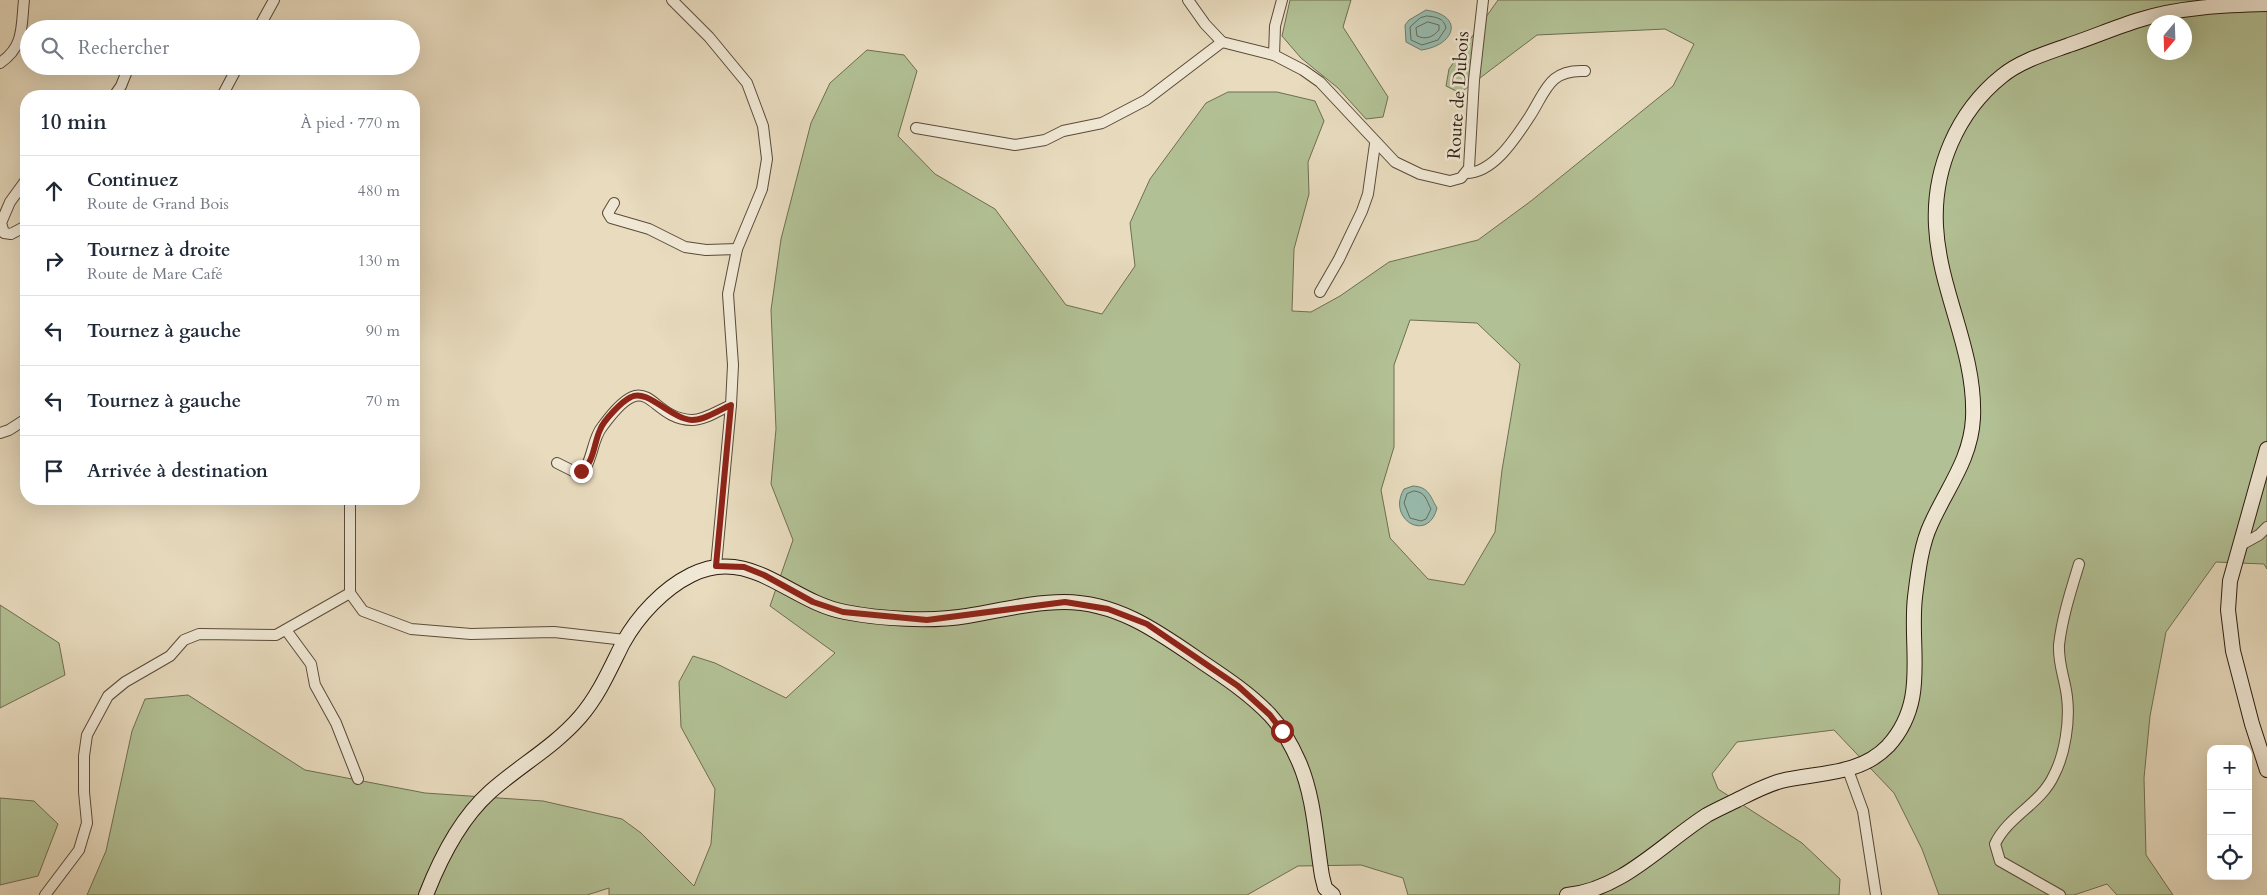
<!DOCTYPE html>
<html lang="fr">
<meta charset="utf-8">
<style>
body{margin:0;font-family:Cardo,serif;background:#f2f2f3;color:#1f2937}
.controls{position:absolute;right:15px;bottom:15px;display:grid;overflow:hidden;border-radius:10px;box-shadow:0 5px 20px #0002}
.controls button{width:45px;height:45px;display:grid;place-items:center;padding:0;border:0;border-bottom:1px solid #e0e1e3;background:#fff;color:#1f2937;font:25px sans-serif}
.compass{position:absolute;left:2147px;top:15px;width:45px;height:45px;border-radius:50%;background:#fff;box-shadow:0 5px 20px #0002;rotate:199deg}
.stop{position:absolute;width:15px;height:15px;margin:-11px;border:4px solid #8f2418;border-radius:50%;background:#fff}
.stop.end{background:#8f2418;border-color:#fff;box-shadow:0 1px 5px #0008}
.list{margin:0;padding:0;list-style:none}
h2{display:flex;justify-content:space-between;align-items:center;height:65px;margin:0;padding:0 20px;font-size:21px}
h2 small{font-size:16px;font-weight:400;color:#747a83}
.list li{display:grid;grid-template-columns:32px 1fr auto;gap:15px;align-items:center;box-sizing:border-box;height:70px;padding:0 20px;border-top:1px solid #e0e1e3}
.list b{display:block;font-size:19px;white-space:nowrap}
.list p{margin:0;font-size:16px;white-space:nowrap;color:#747a83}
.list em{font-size:16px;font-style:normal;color:#747a83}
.icon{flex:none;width:28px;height:28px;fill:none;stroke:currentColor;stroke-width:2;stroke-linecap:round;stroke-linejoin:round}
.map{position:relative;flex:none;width:2267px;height:895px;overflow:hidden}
.search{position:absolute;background:#fff;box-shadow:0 5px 20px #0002;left:20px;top:20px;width:400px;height:55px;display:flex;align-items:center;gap:12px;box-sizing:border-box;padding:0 18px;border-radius:28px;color:#747a83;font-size:19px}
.panel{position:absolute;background:#fff;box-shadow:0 5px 20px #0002;left:20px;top:90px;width:400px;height:415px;border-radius:20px}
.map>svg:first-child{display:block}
.green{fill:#b2c195;stroke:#6e6e52;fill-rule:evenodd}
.water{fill:#98bbad;stroke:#6c7b6d}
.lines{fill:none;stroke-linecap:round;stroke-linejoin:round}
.shore{stroke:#626b5e;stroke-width:1}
.street-casing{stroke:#5a4b3a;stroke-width:12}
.secondary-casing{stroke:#2b1b0e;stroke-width:16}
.street{stroke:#f0e8d5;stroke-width:10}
.secondary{stroke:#f0e8d5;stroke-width:14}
.route{stroke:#8f2418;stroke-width:6}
.labels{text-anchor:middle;stroke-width:5;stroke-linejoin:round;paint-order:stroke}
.street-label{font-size:18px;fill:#2b1b0e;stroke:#f0e8d5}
</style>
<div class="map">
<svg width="2267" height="895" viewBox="0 0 2267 895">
<rect width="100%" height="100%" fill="#e8dbbe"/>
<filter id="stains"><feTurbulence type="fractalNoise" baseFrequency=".004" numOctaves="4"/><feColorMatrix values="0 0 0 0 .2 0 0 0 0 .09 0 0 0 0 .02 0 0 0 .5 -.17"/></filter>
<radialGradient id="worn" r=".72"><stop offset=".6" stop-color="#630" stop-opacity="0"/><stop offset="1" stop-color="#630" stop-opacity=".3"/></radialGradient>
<g class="green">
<path d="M1290 0H1351L1343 27 1388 97 1383 117 1366 119 1338 88 1301 58 1282 36Z"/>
<path d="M1498 0H2267V569L2264 564 2216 562 2166 632 2150 716 2144 778 2146 855 2173 895H2117L2107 884 2074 895H1939L1922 849 1894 793 1834 730 1737 742 1712 774 1718 789 1802 843 1840 879 1839 895H1408L1403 878 1361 865 1298 866 1247 895H609V888L587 895H87L106 851 132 731 145 699 188 695 305 770 425 793 543 801 622 819 641 833 694 886 711 844 715 789 681 727 679 682 693 656 715 663 786 698 835 653 770 606 793 540 771 484 776 429 771 310 781 239 811 123 830 83 867 50 904 55 917 71 898 136 935 174 995 209 1066 305 1102 314 1135 266 1130 223 1150 179 1206 103 1228 92H1277L1315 101 1324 121 1308 162 1309 194 1294 249 1292 311 1311 312 1340 296 1389 262 1478 240 1531 201 1673 86 1694 44 1665 29 1537 35 1460 93 1446 86 1449 69ZM2154 22H2184V52H2154ZM1410 320 1477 323 1520 364 1502 470 1495 532 1464 585 1428 579 1390 538 1381 490 1394 447V365Z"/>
<path d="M0 605 59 643 65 675 0 708Z"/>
<path d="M0 798 34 801 58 824 38 876 0 885Z"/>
</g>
<g class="water">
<path d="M1426 10C1466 16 1454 46 1421 50L1406 42 1405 25 1409 20Z"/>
<path d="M1413 486C1429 487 1430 496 1437 508 1428 544 1386 519 1404 489Z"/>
</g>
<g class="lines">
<g class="shore">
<path d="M1427 16C1436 17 1444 18 1446 28L1438 40 1422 45 1411 40 1410 27 1420 18Z"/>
<path d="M1428 22 1439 25V30C1433 37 1426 40 1417 36L1416 28Z"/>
<path d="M1414 491C1426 492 1426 500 1431 509L1426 519 1421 521 1410 518 1404 503 1407 494Z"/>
</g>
<g class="street-casing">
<g id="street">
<path d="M672 0 709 37 747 83 763 126 767 159 762 189 737 249 728 294 733 365 731 405 716 566"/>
<path d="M1188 0 1205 24 1222 42 1274 55 1303 70 1320 82 1395 162 1420 174 1450 181 1461 178 1469 168 1474 80 1483 0"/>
<path d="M258 29 274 0"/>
<path d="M1274 55 1275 26 1282 0"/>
<path d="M0 63C25 46 21 26 24 0"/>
<path d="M114 96 121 86 129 66"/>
<path d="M222 96 238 66"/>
<path d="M916 128 1015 145 1045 140 1063 131 1102 123 1146 100 1222 42"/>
<path d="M1466 173C1494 173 1516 137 1530 116 1546 91 1549 69 1585 71"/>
<path d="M26 180 10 202 1 223 4 233 11 234 26 226"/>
<path d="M614 203 608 213 611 218 649 229 685 247 706 250 737 249"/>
<path d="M1320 292 1339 259 1362 211 1368 194 1375 144"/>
<path d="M0 433 9 430 26 419"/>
<path d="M557 463 575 472 585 469C593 456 593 438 602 427 650 361 647 419 692 420 705 420 719 410 731 405"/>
<path d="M2239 546 2259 535 2267 527"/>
<path d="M350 593V499"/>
<path d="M286 630 311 664 315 685 336 723 358 779"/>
<path d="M1848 770 1863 811 1876 895"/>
<path d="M45 895 79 850 87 823 84 792V756L87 735 108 696 125 682 170 656 184 640 199 634 276 635 350 593 363 611 411 629 471 634 554 632 625 640"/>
<path d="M2060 895 2000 861 1995 844C2008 816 2041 804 2054 775 2065 754 2070 721 2067 697 2065 679 2058 664 2059 645 2062 618 2071 590 2079 564"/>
</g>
</g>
<g class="secondary-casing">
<g id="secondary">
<path d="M2267 449 2230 581 2228 610 2233 651 2252 724 2267 770"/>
<path d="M426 895C440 859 461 818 490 792 519 766 554 747 580 717 599 695 610 669 623 643 638 616 663 589 691 575 750 545 790 602 845 612 881 619 931 622 967 616 999 611 1031 602 1064 602 1118 602 1160 633 1202 662 1226 678 1250 694 1270 715 1281 727 1292 746 1299 762 1314 796 1316 839 1322 876L1325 888 1333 895"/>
<path d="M1567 895C1622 890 1663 843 1707 815 1716 810 1727 805 1737 800 1751 793 1766 785 1781 781 1818 772 1859 776 1888 746 1929 701 1909 650 1915 597 1918 573 1921 545 1931 524 1947 488 1971 459 1973 418 1976 351 1939 291 1936 226 1933 169 1957 112 2002 76 2020 61 2047 53 2069 45 2093 37 2116 27 2139 20 2179 7 2226 5 2267 4"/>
</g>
</g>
<use href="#street" class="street"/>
<use href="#secondary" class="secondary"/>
</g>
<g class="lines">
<path class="route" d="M581 471C594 464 594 442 600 430 603 421 622 401 631 397 647 388 671 419 692 420 705 420 719 410 731 405L716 566 744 567 764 575 813 602 843 612 927 620 1065 602 1108 609 1147 624 1238 686 1270 715 1282 731"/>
</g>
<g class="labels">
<g class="street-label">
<text transform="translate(1458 95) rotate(-86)" y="6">Route de Dubois</text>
</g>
</g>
<rect width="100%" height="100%" filter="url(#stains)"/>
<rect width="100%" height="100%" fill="url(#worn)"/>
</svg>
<div class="controls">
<button>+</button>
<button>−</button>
<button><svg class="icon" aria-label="locate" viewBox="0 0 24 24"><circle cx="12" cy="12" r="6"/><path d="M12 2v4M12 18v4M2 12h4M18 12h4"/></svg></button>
</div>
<svg class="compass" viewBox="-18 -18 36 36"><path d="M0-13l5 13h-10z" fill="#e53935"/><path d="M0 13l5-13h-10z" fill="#747a83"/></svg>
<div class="stop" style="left:1282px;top:731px"></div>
<div class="stop end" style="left:581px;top:471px"></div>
<div class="search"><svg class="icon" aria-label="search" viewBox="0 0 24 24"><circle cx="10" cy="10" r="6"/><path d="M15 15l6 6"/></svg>Rechercher</div>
<section class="panel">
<h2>10 min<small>À pied · 770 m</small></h2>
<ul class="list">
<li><svg class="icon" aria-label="ahead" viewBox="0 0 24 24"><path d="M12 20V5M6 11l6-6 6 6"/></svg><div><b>Continuez</b><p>Route de Grand Bois</p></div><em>480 m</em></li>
<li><svg class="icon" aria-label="right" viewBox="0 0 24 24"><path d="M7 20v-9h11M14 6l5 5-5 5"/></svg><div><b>Tournez à droite</b><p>Route de Mare Café</p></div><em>130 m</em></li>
<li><svg class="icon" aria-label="left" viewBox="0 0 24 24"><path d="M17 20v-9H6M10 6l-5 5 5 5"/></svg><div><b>Tournez à gauche</b></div><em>90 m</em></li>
<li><svg class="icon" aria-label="left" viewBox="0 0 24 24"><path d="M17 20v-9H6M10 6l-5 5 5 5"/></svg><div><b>Tournez à gauche</b></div><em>70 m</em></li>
<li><svg class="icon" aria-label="arrive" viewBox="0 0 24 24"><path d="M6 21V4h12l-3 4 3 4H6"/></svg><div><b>Arrivée à destination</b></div></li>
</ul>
</section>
</div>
